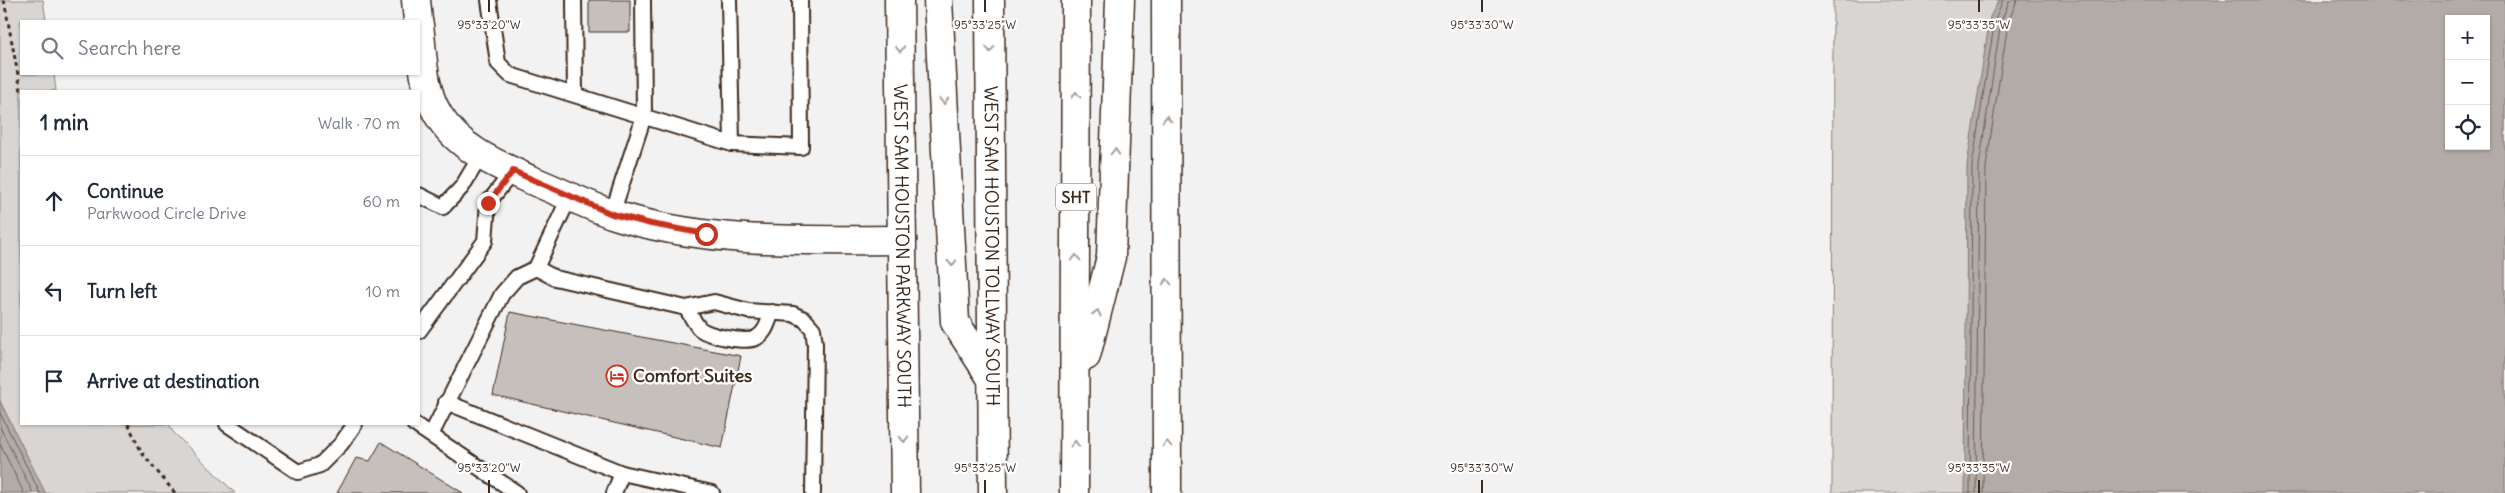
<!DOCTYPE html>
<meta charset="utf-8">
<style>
body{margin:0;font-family:Delius,sans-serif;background:#f6f6f7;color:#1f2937}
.controls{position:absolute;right:15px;top:15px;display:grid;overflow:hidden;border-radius:0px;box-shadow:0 1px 4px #0004}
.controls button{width:45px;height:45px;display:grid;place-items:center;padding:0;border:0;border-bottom:1px solid #e0e1e3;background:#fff;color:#1f2937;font:25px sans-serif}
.stop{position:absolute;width:15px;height:15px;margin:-11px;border:4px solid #c8321e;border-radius:50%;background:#fff}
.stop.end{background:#c8321e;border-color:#fff;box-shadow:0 1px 5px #0008}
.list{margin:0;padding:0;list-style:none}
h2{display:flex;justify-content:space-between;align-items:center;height:65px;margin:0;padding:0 20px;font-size:21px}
h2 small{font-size:16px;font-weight:400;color:#747a83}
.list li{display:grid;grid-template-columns:32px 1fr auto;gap:15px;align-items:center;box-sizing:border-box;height:90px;padding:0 20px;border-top:1px solid #e0e1e3}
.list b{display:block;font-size:19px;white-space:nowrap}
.list p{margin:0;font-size:16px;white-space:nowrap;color:#747a83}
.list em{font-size:16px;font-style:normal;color:#747a83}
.icon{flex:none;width:28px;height:28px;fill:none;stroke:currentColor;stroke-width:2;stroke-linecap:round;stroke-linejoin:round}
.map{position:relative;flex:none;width:2505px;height:493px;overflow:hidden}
.search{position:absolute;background:#fff;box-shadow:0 1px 4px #0004;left:20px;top:20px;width:400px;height:55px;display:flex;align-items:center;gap:12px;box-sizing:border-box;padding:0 18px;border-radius:0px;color:#747a83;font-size:19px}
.panel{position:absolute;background:#fff;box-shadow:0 1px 4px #0004;left:20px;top:90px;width:400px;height:335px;border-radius:0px}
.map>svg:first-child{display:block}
.green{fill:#d8d5d2;stroke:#8a8078;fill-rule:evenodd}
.water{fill:#b2aba7;stroke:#827770;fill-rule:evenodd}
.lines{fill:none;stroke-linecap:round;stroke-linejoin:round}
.shore{stroke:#6b5e55;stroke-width:1}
.building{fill:#c6c0bd;stroke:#3b2a1e}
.service-casing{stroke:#3b2a1e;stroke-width:18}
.minor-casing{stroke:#3b2a1e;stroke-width:31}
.secondary-casing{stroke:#3b2a1e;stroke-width:31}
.motorway-casing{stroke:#3b2a1e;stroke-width:31}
.path{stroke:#3b2a1e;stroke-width:3;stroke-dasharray:4 4;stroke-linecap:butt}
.service{stroke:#fff;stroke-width:14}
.minor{stroke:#fff;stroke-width:28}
.secondary{stroke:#fff;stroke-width:28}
.motorway{stroke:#fff;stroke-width:28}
.oneway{stroke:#a79f9a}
.route{stroke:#c8321e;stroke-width:6}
.ticks{fill:none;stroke:#3b2a1e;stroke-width:2}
.labels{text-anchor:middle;stroke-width:4.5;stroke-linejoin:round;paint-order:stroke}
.shield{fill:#fff;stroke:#766a62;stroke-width:1}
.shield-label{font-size:16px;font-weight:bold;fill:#3b2a1e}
.street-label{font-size:18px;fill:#3b2a1e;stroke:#fff}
.poi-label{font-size:18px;font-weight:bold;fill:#3b2a1e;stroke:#fff;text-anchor:start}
.ticks-label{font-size:12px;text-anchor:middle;fill:#3b2a1e;stroke:#fff;stroke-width:4.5;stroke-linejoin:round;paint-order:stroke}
</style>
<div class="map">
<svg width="2505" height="493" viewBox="0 0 2505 493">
<rect width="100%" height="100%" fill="#f3f2f2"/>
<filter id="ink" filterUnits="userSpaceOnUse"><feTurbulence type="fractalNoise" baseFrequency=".02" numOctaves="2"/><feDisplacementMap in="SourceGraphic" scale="10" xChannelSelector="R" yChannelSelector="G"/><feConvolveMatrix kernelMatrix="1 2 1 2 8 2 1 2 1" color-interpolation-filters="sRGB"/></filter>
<g filter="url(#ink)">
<g class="green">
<path d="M0 0H43L46 21H21V74H54L56 91H21V424H169L173 432 235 493H0Z"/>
<path d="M1833 0H2505V493H1832ZM2449 19H2486V146H2449Z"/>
</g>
<g class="water">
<path d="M1999 0H2505V493H1965L1967 165 1990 17ZM2449 19H2486V146H2449Z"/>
<path d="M0 401 45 492V493H0Z"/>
</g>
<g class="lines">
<g class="shore">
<path d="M0 413 40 493"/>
<path d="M0 427 33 493"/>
<path d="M0 444 24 493"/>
<path d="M1970 493 1972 166 1995 19 2003 0"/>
<path d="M1976 493 1979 166 2001 21 2010 0"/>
<path d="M1983 493 1986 167 2008 23 2017 0"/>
</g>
</g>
<g class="building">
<rect x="589" y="0" width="41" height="32"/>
<path d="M510 312 741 356 722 448 493 395Z"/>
<path d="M381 442 463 493H337L356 458 370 461Z"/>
</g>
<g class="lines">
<g class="service-casing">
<g id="service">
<path d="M489 0 498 63 510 75 732 144 801 147 800 0"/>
<path d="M574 0 575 94"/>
<path d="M729 0 732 144"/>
<path d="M419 195 443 207 462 187 481 155"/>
<path d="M612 214 644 116 643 0"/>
<path d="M536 268 555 278 686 308 714 302 748 311 793 314 804 319 813 329 815 344 813 493"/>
<path d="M686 308C690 314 694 322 699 328 707 336 745 343 756 338 766 333 768 322 772 312"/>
<path d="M419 331 485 241 488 203 513 171"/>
<path d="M446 402 622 473 712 493"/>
<path d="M227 424 298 472 320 465 341 444 355 424"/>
<path d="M414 424 517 493"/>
<path d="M431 435 502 294 517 277 536 268 570 196"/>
<path d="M614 493 622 473"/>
</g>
</g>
<g class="minor-casing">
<g id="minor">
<path d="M416 0 418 21"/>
<path d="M419 25C423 55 422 89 439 116 459 149 498 165 531 180 558 191 585 204 612 214 705 245 805 240 902 240"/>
</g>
</g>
<g class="secondary-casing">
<g id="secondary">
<path id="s1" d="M899 0 905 493"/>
<path d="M1166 0 1167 493"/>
</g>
</g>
<g class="motorway-casing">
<g id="motorway">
<path d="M938 0 955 322 992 379"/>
<path id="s2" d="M990 0 993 493"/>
<path d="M1086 356 1111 257 1120 0"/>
<path d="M1074 493 1076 0"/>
</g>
</g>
<g class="path">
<path d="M4 0 21 91"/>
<path d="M128 424 142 453 175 493"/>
</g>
<use href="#service" class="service"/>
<use href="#minor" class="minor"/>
<use href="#secondary" class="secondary"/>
<use href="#motorway" class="motorway"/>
</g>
<defs><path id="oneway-chevron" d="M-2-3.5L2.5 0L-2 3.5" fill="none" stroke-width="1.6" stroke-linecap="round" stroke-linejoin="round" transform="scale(1.25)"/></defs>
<g class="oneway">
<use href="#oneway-chevron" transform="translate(900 49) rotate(89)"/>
<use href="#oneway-chevron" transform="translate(990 49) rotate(90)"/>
<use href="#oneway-chevron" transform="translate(1076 95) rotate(-90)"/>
<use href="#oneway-chevron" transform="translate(944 101) rotate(87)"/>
<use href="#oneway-chevron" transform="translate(1167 119) rotate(-90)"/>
<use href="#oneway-chevron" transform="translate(1115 152) rotate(-88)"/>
<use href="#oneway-chevron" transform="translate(1076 258) rotate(-90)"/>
<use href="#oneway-chevron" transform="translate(952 263) rotate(87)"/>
<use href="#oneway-chevron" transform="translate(1167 282) rotate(-90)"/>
<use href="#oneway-chevron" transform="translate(1097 313) rotate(-76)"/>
<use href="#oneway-chevron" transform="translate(904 439) rotate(89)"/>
<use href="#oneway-chevron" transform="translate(1075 444) rotate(-89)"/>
<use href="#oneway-chevron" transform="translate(1167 444) rotate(-90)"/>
</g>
</g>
<g class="lines" filter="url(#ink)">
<path class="route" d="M488 203 513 171 612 214 651 224 706 234"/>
</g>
<path class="ticks" d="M489 0V12M985 0V12M1482 0V12M1979 0V12M489 480V493M985 480V493M1482 480V493M1979 480V493"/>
<defs>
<g id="hotel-ring" transform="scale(1.125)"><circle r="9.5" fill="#fff" stroke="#c8321e" stroke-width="1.5"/><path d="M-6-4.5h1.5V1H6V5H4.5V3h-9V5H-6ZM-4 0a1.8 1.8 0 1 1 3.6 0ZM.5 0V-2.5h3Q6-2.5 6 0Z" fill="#c8321e"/></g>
</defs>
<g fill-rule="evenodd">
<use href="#hotel-ring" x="617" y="376"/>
</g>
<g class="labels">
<rect class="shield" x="1056" y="183.5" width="40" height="27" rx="4"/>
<g class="shield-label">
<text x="1076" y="203">SHT</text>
</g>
<g class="street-label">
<text dy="6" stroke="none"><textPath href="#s1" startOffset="246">WEST SAM HOUSTON PARKWAY SOUTH</textPath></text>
<text dy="6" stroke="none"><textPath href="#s2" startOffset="246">WEST SAM HOUSTON TOLLWAY SOUTH</textPath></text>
</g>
<g class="poi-label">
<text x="633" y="382">Comfort Suites</text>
</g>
</g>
<g class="ticks-label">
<text x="489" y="29">95°33'20"W</text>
<text x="985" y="29">95°33'25"W</text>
<text x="1482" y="29">95°33'30"W</text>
<text x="1979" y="29">95°33'35"W</text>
<text x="489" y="472">95°33'20"W</text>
<text x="985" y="472">95°33'25"W</text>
<text x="1482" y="472">95°33'30"W</text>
<text x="1979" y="472">95°33'35"W</text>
</g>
</svg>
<div class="controls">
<button>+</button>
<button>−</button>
<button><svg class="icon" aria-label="locate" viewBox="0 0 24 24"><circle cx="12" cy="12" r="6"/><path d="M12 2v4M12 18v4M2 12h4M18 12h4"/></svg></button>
</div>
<div class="stop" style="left:706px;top:234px"></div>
<div class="stop end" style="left:488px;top:203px"></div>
<div class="search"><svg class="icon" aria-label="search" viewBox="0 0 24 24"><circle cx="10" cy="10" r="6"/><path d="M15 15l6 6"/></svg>Search here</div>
<section class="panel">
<h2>1 min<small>Walk · 70 m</small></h2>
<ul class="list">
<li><svg class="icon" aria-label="ahead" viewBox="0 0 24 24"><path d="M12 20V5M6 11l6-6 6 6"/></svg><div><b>Continue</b><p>Parkwood Circle Drive</p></div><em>60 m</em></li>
<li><svg class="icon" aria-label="left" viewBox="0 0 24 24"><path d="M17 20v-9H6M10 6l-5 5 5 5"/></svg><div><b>Turn left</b></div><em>10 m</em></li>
<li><svg class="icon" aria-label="arrive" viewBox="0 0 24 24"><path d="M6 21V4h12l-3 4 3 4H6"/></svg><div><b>Arrive at destination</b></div></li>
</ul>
</section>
</div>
